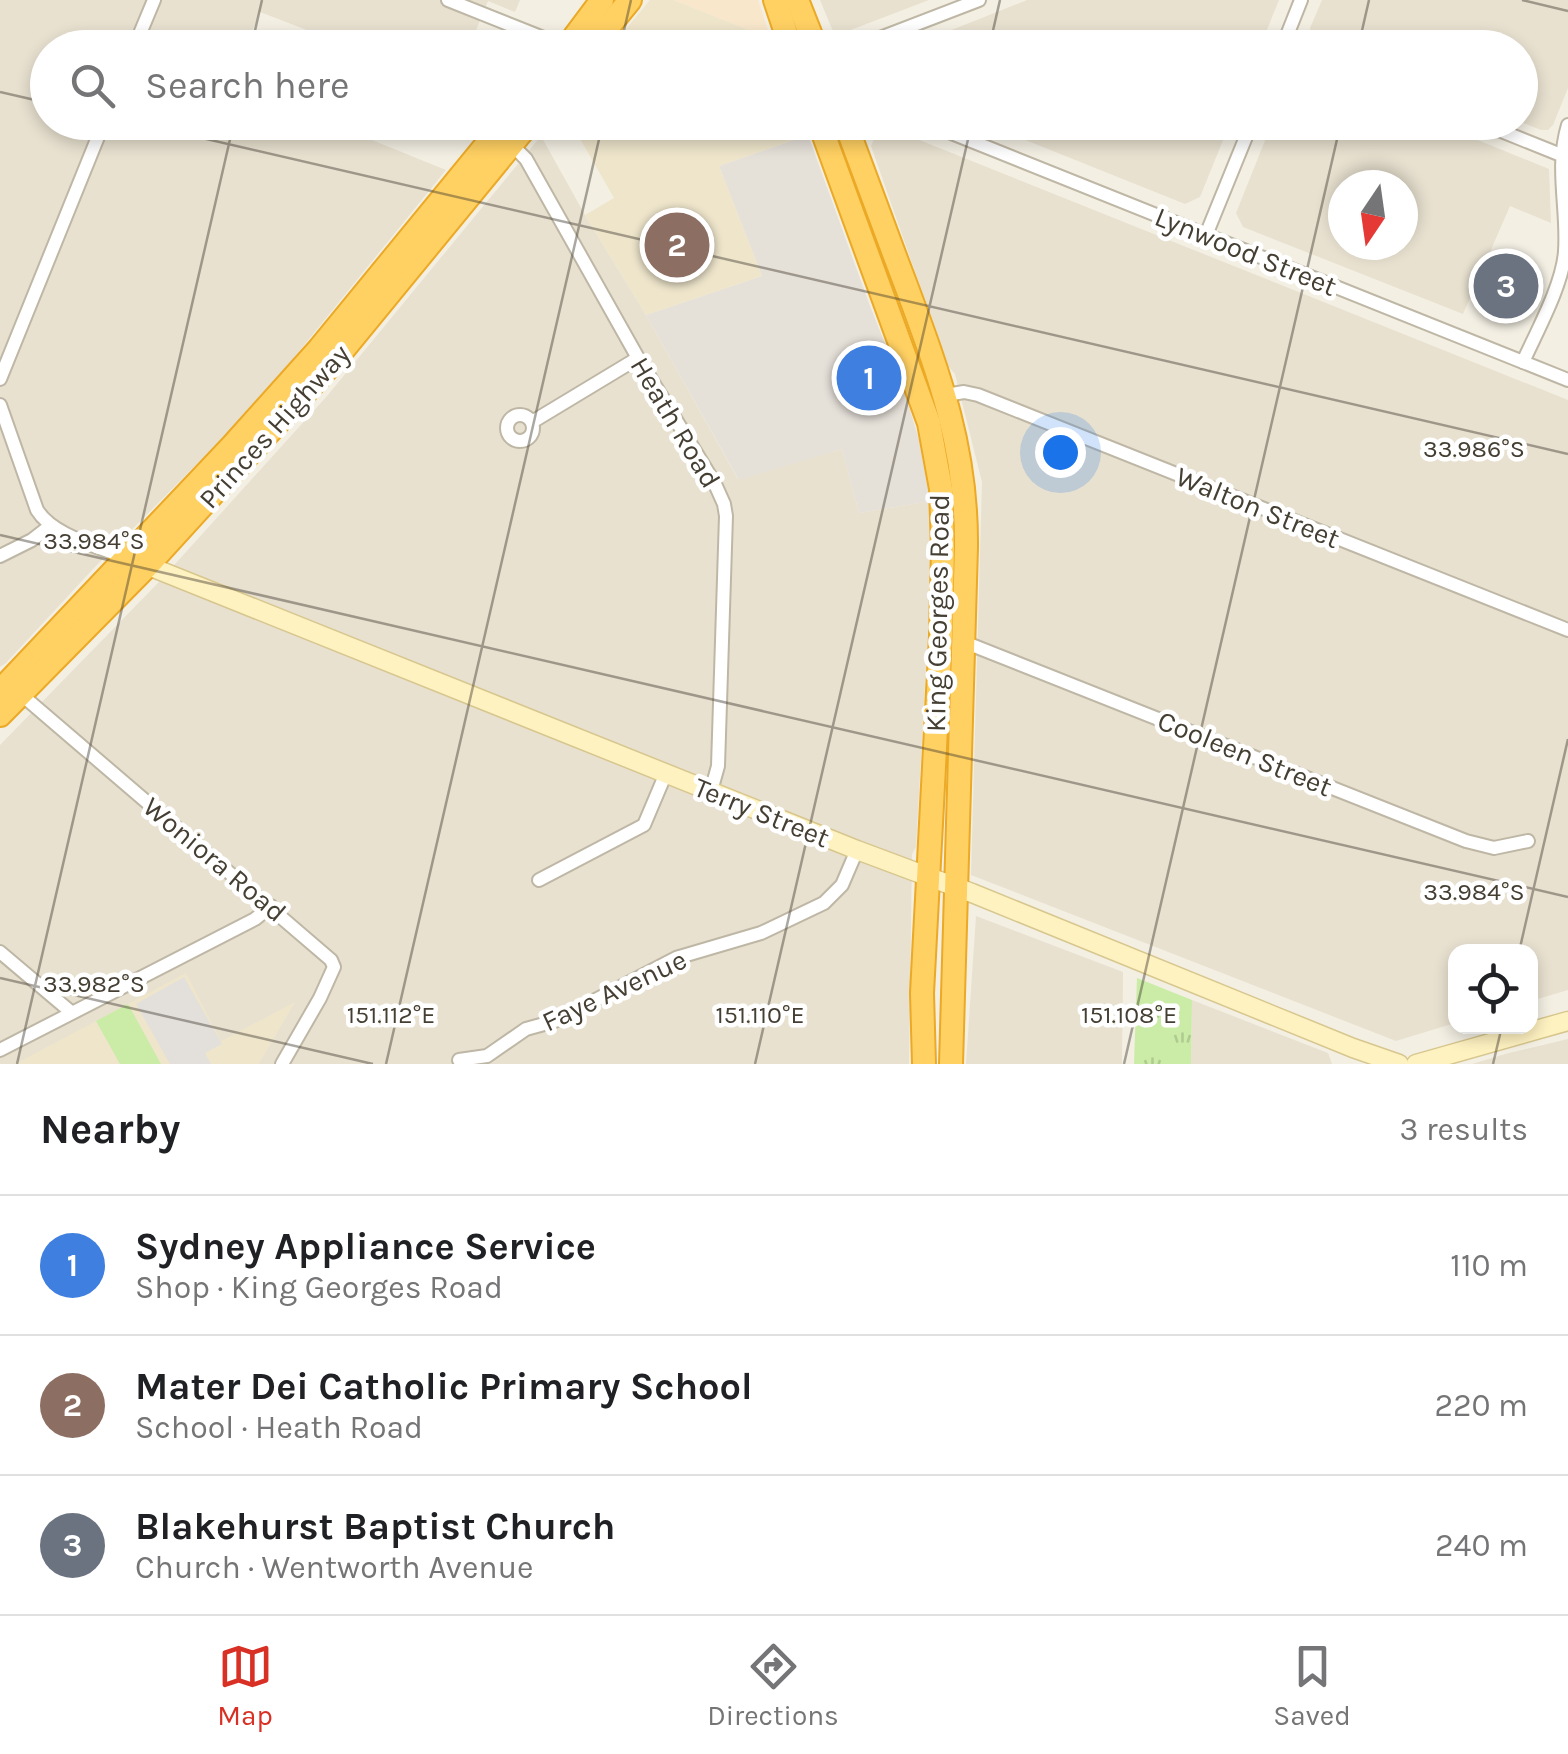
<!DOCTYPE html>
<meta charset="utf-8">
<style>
body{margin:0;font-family:Karla,sans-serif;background:#f6f6f6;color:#202124}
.controls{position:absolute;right:30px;bottom:30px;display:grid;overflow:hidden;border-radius:20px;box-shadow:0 5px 15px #0003}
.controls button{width:90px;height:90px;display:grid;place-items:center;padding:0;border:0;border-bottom:2px solid #e0e0e0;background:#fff;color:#202124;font:50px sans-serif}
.compass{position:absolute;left:1328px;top:170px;width:90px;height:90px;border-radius:50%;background:#fff;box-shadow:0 5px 15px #0003;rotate:193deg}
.you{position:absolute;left:1060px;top:452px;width:35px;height:35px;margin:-25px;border:8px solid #fff;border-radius:50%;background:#1a73e8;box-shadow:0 0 0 15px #1a73e833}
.badge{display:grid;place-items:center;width:65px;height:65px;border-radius:50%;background:#d93025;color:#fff;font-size:32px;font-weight:700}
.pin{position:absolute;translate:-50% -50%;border:5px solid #fff;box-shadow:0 2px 10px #0006}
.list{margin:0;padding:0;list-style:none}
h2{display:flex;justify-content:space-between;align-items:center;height:130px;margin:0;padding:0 40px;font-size:42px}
h2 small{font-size:32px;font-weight:400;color:#757577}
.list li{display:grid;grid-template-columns:65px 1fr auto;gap:30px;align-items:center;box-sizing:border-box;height:140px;padding:0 40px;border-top:2px solid #e0e0e0}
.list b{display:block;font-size:38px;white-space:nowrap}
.list p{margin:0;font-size:32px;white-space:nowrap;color:#757577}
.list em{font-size:32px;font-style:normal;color:#757577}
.icon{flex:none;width:55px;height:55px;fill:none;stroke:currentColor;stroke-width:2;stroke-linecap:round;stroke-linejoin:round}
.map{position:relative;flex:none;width:1568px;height:1064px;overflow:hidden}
.search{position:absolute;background:#fff;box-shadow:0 5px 15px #0003;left:30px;right:30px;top:30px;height:110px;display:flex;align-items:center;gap:25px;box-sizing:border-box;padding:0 35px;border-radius:55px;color:#757577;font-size:38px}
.sheet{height:550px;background:#fff}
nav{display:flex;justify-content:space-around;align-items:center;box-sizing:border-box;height:140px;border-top:2px solid #e0e0e0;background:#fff;font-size:28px;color:#757577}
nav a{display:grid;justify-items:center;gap:5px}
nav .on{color:#d93025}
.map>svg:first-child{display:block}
.residential{fill:#e8e1d0;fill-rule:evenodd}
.commercial{fill:#f8e7cb}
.industrial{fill:#e5e0d8}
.education{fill:#eee5cb}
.grass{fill:url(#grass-tufts)}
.pitch{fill:#caeca7}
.parking{fill:#e3e0dc}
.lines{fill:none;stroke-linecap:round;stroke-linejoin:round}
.street-casing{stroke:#bfb7a5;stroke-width:16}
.secondary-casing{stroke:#d7c78e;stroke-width:21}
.highway-casing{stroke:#eba925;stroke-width:26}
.street{stroke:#fff;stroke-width:12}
.secondary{stroke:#fff2c1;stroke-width:18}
.highway{stroke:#ffd062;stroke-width:22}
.ticks{fill:none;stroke:#453f33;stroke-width:2.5;stroke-opacity:0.45}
.labels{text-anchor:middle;stroke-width:9;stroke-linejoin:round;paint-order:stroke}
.street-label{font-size:28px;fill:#453f33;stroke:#fff}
.ticks-label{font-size:25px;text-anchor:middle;fill:#453f33;stroke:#fff;stroke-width:9;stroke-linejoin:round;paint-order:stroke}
</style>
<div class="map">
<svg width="1568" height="1064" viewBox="0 0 1568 1064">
<defs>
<pattern id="grass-tufts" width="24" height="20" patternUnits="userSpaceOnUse" patternTransform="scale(2.5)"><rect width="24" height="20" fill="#caeca7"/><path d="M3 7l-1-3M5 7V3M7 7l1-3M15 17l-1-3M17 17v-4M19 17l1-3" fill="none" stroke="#afcb90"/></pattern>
</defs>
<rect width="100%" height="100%" fill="#f3efe3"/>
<g class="residential">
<path d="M0 0H520L515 12 488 1 469 47H351L260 12 246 47 48 48V122L330 123 446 170 258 402 93 569 6 663 0 667Z"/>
<path d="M820 0H929L835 36Z"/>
<path d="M1027 0H1279L1260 47H909Z"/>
<path d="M1322 0H1568V88L1553 125 1548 130H1541L1521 122 1520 48 1332 47 1316 41 1311 35 1310 28Z"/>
<path d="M983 123H1230L1200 197 1185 204Z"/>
<path d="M1272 123H1436L1549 169 1551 223 1510 206 1463 314 1243 227 1236 213ZM1343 185H1403V245H1343Z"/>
<path d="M889 131H897L1568 400V990L1531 1001 1530 952H1456L1455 1023 1396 1041 971 875 982 482 955 374 948 366 871 146 874 139Z"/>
<path d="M541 136 585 215 646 315 738 479 842 449 859 513 930 501 932 537 930 595 916 847 912 854 909 1064H0V745L157 584 327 396Z"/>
<path d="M976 916 1123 972 1122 1064H966Z"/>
<path d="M1192 1000 1328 1053 1332 1064H1191Z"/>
<path d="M1568 1039V1064H1472L1505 1054Z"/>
</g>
<path class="commercial" d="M673 0H758L771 39Z"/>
<path class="industrial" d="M808 135 870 306 905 394 919 440 930 501 859 513 842 449 739 480 646 315 762 276 719 166Z"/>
<g class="education">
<path d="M650 0H673L771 39 774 47H611Z"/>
<path d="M571 123H804L808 135 719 166 762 276 646 315 585 215 614 198Z"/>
<path d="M186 973 221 1041 295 1002 259 1064H15Z"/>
</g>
<path class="grass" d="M1137 978 1192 1000 1191 1064H1134Z"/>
<path class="pitch" d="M128 1004 161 1064H120L96 1021Z"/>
<path class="parking" d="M184 977 222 1044 205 1053 211 1064H170L136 1004Z"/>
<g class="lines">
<g class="street-casing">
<g id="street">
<path d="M448 0 546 39 560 48"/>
<path d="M134 48 154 0"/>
<path d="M854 48 979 0"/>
<path d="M1282 48 1301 0"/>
<path d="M924 122 1568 380"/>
<path d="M1479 122 1561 155"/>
<path d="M508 141 526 159 638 358 715 484 724 504 726 516 718 766 711 791"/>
<path d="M1206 235 1252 122"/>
<path d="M1523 362C1537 331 1563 284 1565 251 1568 208 1555 168 1568 125"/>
<path d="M0 379 104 122"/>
<path d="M946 395 964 392 978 395 1568 630"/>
<path d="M0 405 37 510C53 536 98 546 126 558"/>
<circle cx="520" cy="428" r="13"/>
<path d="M532 422 638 358"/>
<path d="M0 556 32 540 50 526"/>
<path d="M964 642 1466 841 1494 848 1528 841"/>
<path d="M16 690 331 960 334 967 320 998 282 1064"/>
<path d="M539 880 644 825 666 773"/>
<path d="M0 952 71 1012"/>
<path d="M0 1050 255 919 271 906"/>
<path d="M459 1060 487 1056 526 1029 555 1021 676 958 761 933 824 903 842 885 857 850"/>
</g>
</g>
<g class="secondary-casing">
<g id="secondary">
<path d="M141 563 857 850 972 893 1353 1048 1399 1064"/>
<path d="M1416 1064 1568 1021"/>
</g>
</g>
<g class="highway-casing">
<g id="highway">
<path d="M775 0 791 48"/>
<path d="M797 0 816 48"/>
<path d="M566 48 602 0"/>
<path d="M591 48 630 0"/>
<path d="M819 122 929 423 941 489 943 548 941 635 922 993 924 1064"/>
<path d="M845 122C866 178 886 233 907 288 940 377 967 450 966 547L951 1064"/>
<path d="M0 691 232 446 319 349 505 122"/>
<path d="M0 715 148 565 334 361 530 122"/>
</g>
</g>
<use href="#street" class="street"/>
<use href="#secondary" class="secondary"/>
<use href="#highway" class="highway"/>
</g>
<path class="ticks" d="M1522 0 1568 11M251 48 262 0M620 48 631 0M989 48 1000 0M1358 48 1369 0M0 92 48 103M133 122 1568 454M0 535 1568 897M1519 952 1568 739M0 978 373 1064M17 1064 234 122M386 1064 603 122M755 1064 972 122M1124 1064 1341 122M1493 1064 1502 1026"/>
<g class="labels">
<g class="street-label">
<text transform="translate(1246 251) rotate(22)" y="10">Lynwood Street</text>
<text transform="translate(676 422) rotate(59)" y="10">Heath Road</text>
<text transform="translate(274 426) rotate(-48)" y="10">Princes Highway</text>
<text transform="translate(1258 507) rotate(22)" y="10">Walton Street</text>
<text transform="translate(937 613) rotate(-89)" y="10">King Georges Road</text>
<text transform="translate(1245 753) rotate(22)" y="10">Cooleen Street</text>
<text transform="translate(762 812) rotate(22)" y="10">Terry Street</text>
<text transform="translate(215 859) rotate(40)" y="10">Woniora Road</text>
<text transform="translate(614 990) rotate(-25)" y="10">Faye Avenue</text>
</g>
</g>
<g class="ticks-label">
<text x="1474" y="457">33.986°S</text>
<text x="94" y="549">33.984°S</text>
<text x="1474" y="900">33.984°S</text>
<text x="94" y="992">33.982°S</text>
<text x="391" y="1023">151.112°E</text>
<text x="760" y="1023">151.110°E</text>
<text x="1129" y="1023">151.108°E</text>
</g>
</svg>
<div class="controls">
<button><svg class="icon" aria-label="locate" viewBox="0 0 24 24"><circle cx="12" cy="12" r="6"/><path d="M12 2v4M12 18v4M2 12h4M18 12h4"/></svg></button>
</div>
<svg class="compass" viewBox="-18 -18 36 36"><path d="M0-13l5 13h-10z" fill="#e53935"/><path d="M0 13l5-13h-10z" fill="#757577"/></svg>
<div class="you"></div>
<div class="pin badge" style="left:869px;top:378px;background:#3f7fe0">1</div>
<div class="pin badge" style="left:677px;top:245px;background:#8d6e63">2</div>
<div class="pin badge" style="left:1506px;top:286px;background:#6b7280">3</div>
<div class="search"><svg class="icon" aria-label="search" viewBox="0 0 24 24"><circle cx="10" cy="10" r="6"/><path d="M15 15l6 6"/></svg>Search here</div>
</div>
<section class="sheet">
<h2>Nearby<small>3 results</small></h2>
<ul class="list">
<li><span class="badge" style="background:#3f7fe0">1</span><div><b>Sydney Appliance Service</b><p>Shop · King Georges Road</p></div><em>110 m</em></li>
<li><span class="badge" style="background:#8d6e63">2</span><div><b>Mater Dei Catholic Primary School</b><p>School · Heath Road</p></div><em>220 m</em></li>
<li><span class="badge" style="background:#6b7280">3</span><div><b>Blakehurst Baptist Church</b><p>Church · Wentworth Avenue</p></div><em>240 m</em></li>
</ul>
</section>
<nav>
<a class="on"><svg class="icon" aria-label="map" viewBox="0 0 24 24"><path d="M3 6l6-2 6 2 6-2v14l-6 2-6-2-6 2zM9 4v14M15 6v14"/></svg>Map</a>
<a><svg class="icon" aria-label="directions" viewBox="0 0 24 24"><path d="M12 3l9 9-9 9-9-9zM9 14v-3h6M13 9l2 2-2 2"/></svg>Directions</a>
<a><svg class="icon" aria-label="saved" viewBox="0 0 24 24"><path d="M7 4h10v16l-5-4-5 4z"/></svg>Saved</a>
</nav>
